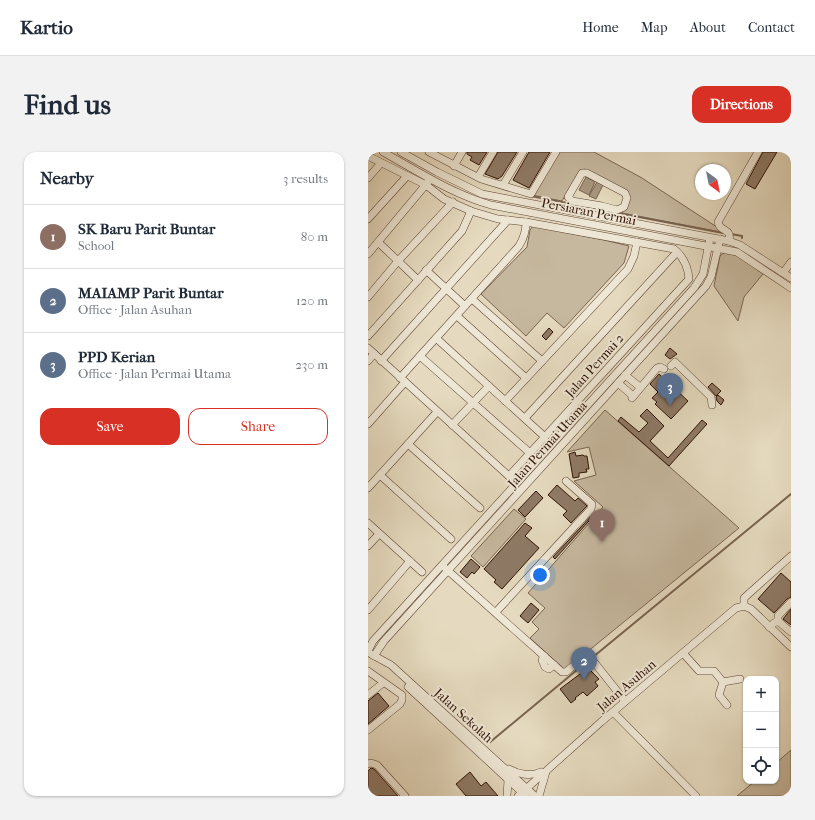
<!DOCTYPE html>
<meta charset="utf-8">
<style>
body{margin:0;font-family:"IM FELL French Canon",serif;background:#f2f2f3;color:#1f2937}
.controls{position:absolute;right:12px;bottom:12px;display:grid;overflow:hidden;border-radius:8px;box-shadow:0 1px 3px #0004}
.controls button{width:36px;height:36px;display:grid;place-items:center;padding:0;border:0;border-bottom:1px solid #e0e1e3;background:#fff;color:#1f2937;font:20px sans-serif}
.compass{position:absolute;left:327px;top:12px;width:36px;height:36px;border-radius:50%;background:#fff;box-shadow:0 1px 3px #0004;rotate:147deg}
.you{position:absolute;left:172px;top:423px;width:14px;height:14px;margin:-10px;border:3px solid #fff;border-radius:50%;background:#1a73e8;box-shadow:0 0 0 6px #1a73e833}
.badge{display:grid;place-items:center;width:26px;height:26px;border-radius:50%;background:#d93025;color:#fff;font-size:13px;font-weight:700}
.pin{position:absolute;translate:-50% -33px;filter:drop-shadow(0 1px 2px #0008)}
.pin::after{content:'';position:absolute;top:21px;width:14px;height:12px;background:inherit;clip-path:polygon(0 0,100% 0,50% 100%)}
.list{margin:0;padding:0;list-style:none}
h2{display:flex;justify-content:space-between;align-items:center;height:52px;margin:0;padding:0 16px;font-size:17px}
h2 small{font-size:13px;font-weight:400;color:#747a83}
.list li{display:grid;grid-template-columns:26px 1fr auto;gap:12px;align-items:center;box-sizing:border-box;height:64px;padding:0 16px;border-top:1px solid #e0e1e3}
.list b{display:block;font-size:15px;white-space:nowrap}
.list p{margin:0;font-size:13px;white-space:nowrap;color:#747a83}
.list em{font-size:13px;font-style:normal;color:#747a83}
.actions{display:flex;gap:8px;padding:12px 16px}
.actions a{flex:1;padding:9px 0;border:1px solid #d93025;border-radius:12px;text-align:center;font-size:14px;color:#d93025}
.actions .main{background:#d93025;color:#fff}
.icon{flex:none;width:22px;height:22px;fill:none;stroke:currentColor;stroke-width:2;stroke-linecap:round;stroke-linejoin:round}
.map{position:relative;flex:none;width:423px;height:644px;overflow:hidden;border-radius:12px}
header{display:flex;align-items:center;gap:24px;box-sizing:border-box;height:56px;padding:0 20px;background:#fff;border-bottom:1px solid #e0e1e3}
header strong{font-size:19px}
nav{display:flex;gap:22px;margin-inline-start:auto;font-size:14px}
.intro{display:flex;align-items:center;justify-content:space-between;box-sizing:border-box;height:96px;padding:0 24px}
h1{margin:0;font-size:28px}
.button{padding:10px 18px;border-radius:12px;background:#d93025;color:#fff;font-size:14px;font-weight:700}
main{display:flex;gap:24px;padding:0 24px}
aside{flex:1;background:#fff;border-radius:12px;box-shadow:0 1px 3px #0004}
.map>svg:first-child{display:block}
.green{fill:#c6b89f;stroke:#7b6452}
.water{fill:#a79680;stroke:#77614f}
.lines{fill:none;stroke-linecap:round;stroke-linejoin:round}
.stream{stroke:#77614f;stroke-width:2}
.building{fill:#8e7a66;stroke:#301105}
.minor-casing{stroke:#5d4334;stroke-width:8}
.minor{stroke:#eee7d5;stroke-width:7}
.labels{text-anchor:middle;stroke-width:4;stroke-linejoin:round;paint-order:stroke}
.street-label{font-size:13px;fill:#301105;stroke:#eee7d5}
</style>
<header>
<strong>Kartio</strong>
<nav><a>Home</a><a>Map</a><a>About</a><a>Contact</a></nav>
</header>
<div class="intro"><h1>Find us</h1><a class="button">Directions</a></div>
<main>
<aside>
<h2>Nearby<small>3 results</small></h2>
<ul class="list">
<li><span class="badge" style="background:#8d6e63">1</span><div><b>SK Baru Parit Buntar</b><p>School</p></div><em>80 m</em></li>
<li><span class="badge" style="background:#5c6f8a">2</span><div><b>MAIAMP Parit Buntar</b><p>Office · Jalan Asuhan</p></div><em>120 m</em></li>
<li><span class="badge" style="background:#5c6f8a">3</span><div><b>PPD Kerian</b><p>Office · Jalan Permai Utama</p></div><em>230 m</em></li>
</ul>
<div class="actions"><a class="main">Save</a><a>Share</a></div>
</aside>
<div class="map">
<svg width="423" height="644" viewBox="0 0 423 644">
<rect width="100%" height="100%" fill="#e5dabf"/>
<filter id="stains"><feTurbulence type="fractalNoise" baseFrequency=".005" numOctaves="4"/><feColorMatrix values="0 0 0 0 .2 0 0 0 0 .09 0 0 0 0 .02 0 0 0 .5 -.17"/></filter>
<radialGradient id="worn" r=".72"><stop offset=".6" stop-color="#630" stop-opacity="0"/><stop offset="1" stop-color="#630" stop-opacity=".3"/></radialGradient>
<g class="green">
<path d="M191 0H226L274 26 358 81 254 61 261 46 259 40 217 17 212 18 194 49 164 43Z"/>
<path d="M165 74 236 88 261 94 256 111 196 176 179 161 158 184 113 142 159 95 162 78Z"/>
<path d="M358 99 368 102 395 122 376 145 370 169 346 134 352 104Z"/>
<path d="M237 258 371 376 197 518 162 486 171 477 164 470 177 456 160 441 235 355 206 329 228 323 221 295 199 300Z"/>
<path d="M146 357 158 367 115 415 103 404Z"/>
<path d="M423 598V644H369L387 629H408V611Z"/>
</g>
<g class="water">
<path d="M218 25 227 30 221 43 211 38Z"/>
<path d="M229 30 235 33 228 47 221 44Z"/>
</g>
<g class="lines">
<g class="stream">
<path d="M163 44 204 52"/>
<path d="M222 55 227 56"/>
<path d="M231 57 237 58"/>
<path d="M250 61 355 81"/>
<path d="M363 82 374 84V86"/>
<path d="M225 505 423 342"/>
<path d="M121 591 221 508"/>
</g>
</g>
<g class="building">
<path d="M99 0H119L111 13 102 8 104 5 99 2Z"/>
<path d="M130 0H149L134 24 130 27 117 22Z"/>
<path d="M161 0H182L161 36 145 28Z"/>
<path d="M395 0H409L387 37 378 32Z"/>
<path d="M181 176 185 180 178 188 174 184Z"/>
<path d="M302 196 309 202 302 207 297 203Z"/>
<path d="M291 222 320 249 303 267 287 252 289 250 284 246 290 240 282 232Z"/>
<path d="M344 231 353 239 348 244 340 235Z"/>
<path d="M350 243 356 248 353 253 349 249 348 245Z"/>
<path d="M279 257 296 274 282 289 300 306 334 268 339 272 301 314 250 269 253 265 271 280 280 271 272 264Z"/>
<path d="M207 300 208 304 215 303 216 304H219L221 317H218L219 320 211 321V325L205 326 201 302Z"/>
<path d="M189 333 207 349 210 346 219 354 203 371 195 363 199 359 180 343Z"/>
<path d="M168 339 175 346 157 365 150 358Z"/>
<path d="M227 360 228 361 187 407 185 405Z"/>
<path d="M157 371 164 376 157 384 171 396 134 437 126 430 128 428 116 417Z"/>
<path d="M103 407 112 415 106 422 104 420 99 426 92 420Z"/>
<path d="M413 421 423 430V445L419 447 406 461 390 447Z"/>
<path d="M163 451 171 458 160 471 152 464Z"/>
<path d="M423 457V473L415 467Z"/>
<path d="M220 516 231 527 227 530 230 534 219 544 215 540 207 546 208 547 203 551 192 537Z"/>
<path d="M10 541 21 554 0 572V549Z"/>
<path d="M3 616 6 617 30 644H0V619Z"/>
<path d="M102 620 113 634 118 630 130 644H98L88 632Z"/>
</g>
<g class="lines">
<g class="minor-casing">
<g id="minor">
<path d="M15 0C49 19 84 42 123 53L369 100 423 136"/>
<path d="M33 0 69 20 114 42 361 89 372 93 423 126"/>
<path d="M61 0 113 27 163 42 188 0"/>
<path d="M0 4 58 33 76 47 103 59 130 67 158 70 306 97C316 105 320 114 321 127L141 324"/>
<path d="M86 14 94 0"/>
<path d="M214 21H219L257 41 259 46 256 55 249 58 234 54 204 49 200 45Z"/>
<path d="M110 25 125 0"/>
<path d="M0 26 13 11"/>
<path d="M135 33 155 0"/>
<path d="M0 67 39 24"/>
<path d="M361 89C364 75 352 81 350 70L390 0"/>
<path d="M10 90 50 128"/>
<path d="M0 102 60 30"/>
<path d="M58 118 97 154"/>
<path d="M415 121 423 110"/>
<path d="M0 145 30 109 85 50"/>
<path d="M104 147 174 209"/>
<path d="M89 164 158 226"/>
<path d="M0 184 94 79 103 59"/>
<path d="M68 186 177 285"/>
<path d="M0 196 144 327"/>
<path d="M52 204 162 301"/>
<path d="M0 209 6 202"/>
<path d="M13 209 140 68"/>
<path d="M303 214 307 210 343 245 344 253"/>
<path d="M257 223 272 235"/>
<path d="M32 226 151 94C156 86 158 80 158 70"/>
<path d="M250 231 265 244"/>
<path d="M264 246 289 216 292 215 296 217"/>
<path d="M137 249 260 117 266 104 269 90"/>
<path d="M157 266 309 100"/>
<path d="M0 272 37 230"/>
<path d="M84 273 121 234"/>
<path d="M40 292 112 356"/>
<path d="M12 323 83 387"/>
<path d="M198 329 224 352 223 357 209 372"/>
<path d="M0 336 69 260"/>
<path d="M0 371 54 420"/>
<path d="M0 394 11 382"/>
<path d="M77 416 194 520H198L217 504 222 505 257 549"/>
<path d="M376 454V446L423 404"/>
<path d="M376 454 383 457 423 495"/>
<path d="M0 458 42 409"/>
<path d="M128 460 207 374"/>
<path d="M410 469V464L423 450"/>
<path d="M401 475 406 471 410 469 423 480"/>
<path d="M0 499 5 489 326 136 335 122 342 86"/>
<path d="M315 501 331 519H346L355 530 351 543 359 553"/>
<path d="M3 502 23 513 167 644"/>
<path d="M6 504 16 489 338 134 343 125 352 87"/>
<path d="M176 504 174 508 177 515 181 517 186 513"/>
<path d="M0 519 34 543V548L32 552 0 578"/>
<path d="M355 530 372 527"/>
<path d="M40 535 158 644"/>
<path d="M0 543 15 531"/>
<path d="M245 560 328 644"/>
<path d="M0 612 3 611 9 613 37 644"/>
<path d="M141 617C150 622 163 625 173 620"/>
<path d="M139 644 140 628"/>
<path d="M150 644 233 570 368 456 376 454"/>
<path d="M171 644 178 620"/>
</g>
</g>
<use href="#minor" class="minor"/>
</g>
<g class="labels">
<g class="street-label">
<text transform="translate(221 59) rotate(11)" y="5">Persiaran Permai</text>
<text transform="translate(226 213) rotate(-48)" y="5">Jalan Permai 2</text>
<text transform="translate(179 292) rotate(-48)" y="5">Jalan Permai Utama</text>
<text transform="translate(258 533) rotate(-40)" y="5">Jalan Asuhan</text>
<text transform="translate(96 563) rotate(42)" y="5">Jalan Sekolah</text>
</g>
</g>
<rect width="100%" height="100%" filter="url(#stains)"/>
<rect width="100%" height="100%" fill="url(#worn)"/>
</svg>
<div class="controls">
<button>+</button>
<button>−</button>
<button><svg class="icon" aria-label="locate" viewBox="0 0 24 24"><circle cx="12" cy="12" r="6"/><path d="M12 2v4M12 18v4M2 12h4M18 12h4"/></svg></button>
</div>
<svg class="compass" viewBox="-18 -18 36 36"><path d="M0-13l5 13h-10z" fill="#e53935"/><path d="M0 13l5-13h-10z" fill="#747a83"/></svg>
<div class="you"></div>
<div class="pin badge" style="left:234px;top:390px;background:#8d6e63">1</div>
<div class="pin badge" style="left:216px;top:528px;background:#5c6f8a">2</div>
<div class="pin badge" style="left:302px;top:254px;background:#5c6f8a">3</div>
</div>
</main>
